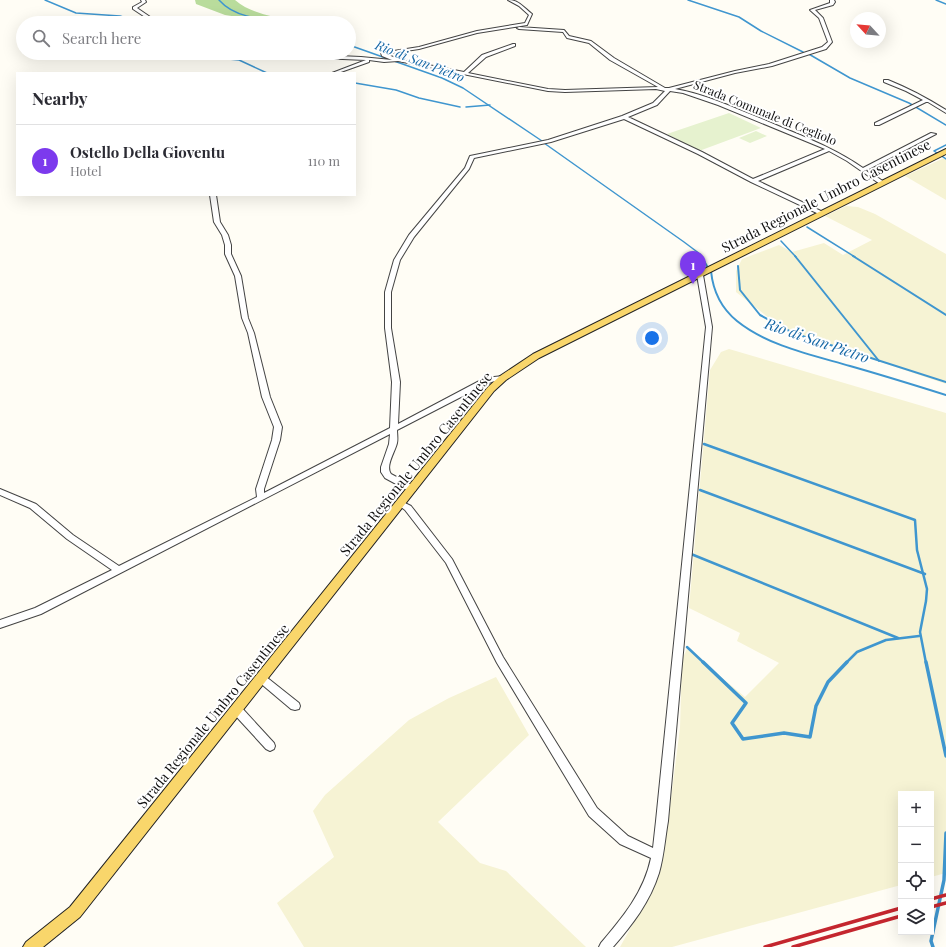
<!DOCTYPE html>
<meta charset="utf-8">
<style>
body{margin:0;font-family:"Playfair Display",serif;background:#f2f2f3;color:#2b2b33}
.controls{position:absolute;right:12px;bottom:12px;display:grid;overflow:hidden;border-radius:0px;box-shadow:0 4px 16px #0002}
.controls button{width:36px;height:36px;display:grid;place-items:center;padding:0;border:0;border-bottom:1px solid #e1e1e2;background:#fff;color:#2b2b33;font:20px sans-serif}
.compass{position:absolute;left:850px;top:12px;width:36px;height:36px;border-radius:50%;background:#fff;box-shadow:0 4px 16px #0002;rotate:296deg}
.you{position:absolute;left:652px;top:338px;width:14px;height:14px;margin:-10px;border:3px solid #fff;border-radius:50%;background:#1a73e8;box-shadow:0 0 0 6px #1a73e833}
.badge{display:grid;place-items:center;width:26px;height:26px;border-radius:50%;background:#7c3aed;color:#fff;font-size:13px;font-weight:700}
.pin{position:absolute;translate:-50% -33px;filter:drop-shadow(0 1px 2px #0008)}
.pin::after{content:'';position:absolute;top:21px;width:14px;height:12px;background:inherit;clip-path:polygon(0 0,100% 0,50% 100%)}
.list{margin:0;padding:0;list-style:none}
h2{display:flex;justify-content:space-between;align-items:center;height:52px;margin:0;padding:0 16px;font-size:17px}
h2 small{font-size:13px;font-weight:400;color:#7c7c81}
.list li{display:grid;grid-template-columns:26px 1fr auto;gap:12px;align-items:center;box-sizing:border-box;height:72px;padding:0 16px;border-top:1px solid #e1e1e2}
.list b{display:block;font-size:15px;white-space:nowrap}
.list p{margin:0;font-size:13px;white-space:nowrap;color:#7c7c81}
.list em{font-size:13px;font-style:normal;color:#7c7c81}
.icon{flex:none;width:22px;height:22px;fill:none;stroke:currentColor;stroke-width:2;stroke-linecap:round;stroke-linejoin:round}
.map{position:relative;flex:none;width:946px;height:947px;overflow:hidden}
.search{position:absolute;background:#fff;box-shadow:0 4px 16px #0002;left:16px;top:16px;width:340px;height:44px;display:flex;align-items:center;gap:10px;box-sizing:border-box;padding:0 14px;border-radius:22px;color:#7c7c81;font-size:15px}
.panel{position:absolute;background:#fff;box-shadow:0 4px 16px #0002;left:16px;top:72px;width:340px;height:124px;border-radius:0px}
.map>svg:first-child{display:block}
.farmland{fill:#f6f3d4}
.forest{fill:#b9dc9c}
.pitch{fill:#e6f2cf}
.lines{fill:none;stroke-linecap:round;stroke-linejoin:round}
.stream-far3{stroke:#3f96cf;stroke-width:1.5}
.stream-far2{stroke:#3f96cf;stroke-width:2}
.stream-far1{stroke:#3f96cf;stroke-width:2.5}
.stream{stroke:#3f96cf;stroke-width:3.5}
.minor-casing{stroke:#444;stroke-width:2}
.major-casing{stroke:#222;stroke-width:2}
.minor{fill:#fff;fill-rule:evenodd}
.major{fill:#f9d66b;fill-rule:evenodd}
.rail{stroke:#c4262e;stroke-width:3.5}
.labels{text-anchor:middle;stroke-width:4;stroke-linejoin:round;paint-order:stroke}
.far-street-label{font-size:12px;fill:#111;stroke:#fff}
.far-water-label{font-size:13px;font-style:italic;fill:#1768a6;stroke:#fff}
.street-label{font-size:14px;fill:#111;stroke:#fff}
.water-label{font-size:15px;font-style:italic;fill:#1768a6;stroke:#fff}
</style>
<div class="map">
<svg width="946" height="947" viewBox="0 0 946 947">
<rect width="100%" height="100%" fill="#fffdf5"/>
<g class="farmland">
<path d="M944 158 946 159V200L905 176Z"/>
<path d="M846 206 858 207 875 214 946 254V384L783 329 736 292V271L742 259 779 245 792 252 824 243 843 255 872 240 825 216Z"/>
<path d="M729 349 946 413V873L931 877V794H901V885L672 947H620L640 911 664 853 680 728 682 659 687 649 745 697 779 663 737 641 740 633 689 608 710 370 721 352Z"/>
<path d="M496 677 529 735 438 822 480 863 506 871 586 947H304L277 903 334 857 313 811 325 795 409 720 449 698Z"/>
</g>
<path class="forest" d="M195 0H235C251 14 273 16 293 22L277 23 225 15 196 4Z"/>
<g class="pitch">
<path d="M729 113 761 128 699 151 667 134Z"/>
<path d="M756 131 767 136 750 143 739 138Z"/>
</g>
<g class="lines">
<g class="stream-far3">
<path d="M45 0 76 13 120 16 142 23"/>
<path d="M219 0C239 23 276 18 304 23"/>
<path d="M688 0 739 17 761 31 803 52"/>
<path d="M936 0 946 4"/>
<path d="M349 45 442 78 463 88 542 141"/>
<path d="M183 53 196 56 239 60 267 73"/>
<path d="M807 53 850 78 909 103 946 125"/>
<path d="M355 83 396 90 419 98 460 107"/>
<path d="M466 107 490 105"/>
<path d="M544 143 684 242 700 254 702 257"/>
<path d="M946 145 934 151 946 159"/>
<path d="M807 227 855 257"/>
<path d="M781 241 796 257"/>
</g>
<g class="stream-far2">
<path d="M701 256 707 266"/>
<path d="M795 256 879 361"/>
<path d="M853 256 946 315"/>
<path d="M738 266 740 290 760 315 793 333 946 382"/>
<path d="M711 271C713 291 721 308 737 321 768 346 812 355 850 366 882 375 914 385 946 395"/>
</g>
<g class="stream-far1">
<path d="M704 444 915 520 917 550 927 589 926 601 920 632 926 663"/>
<path d="M700 490 925 574"/>
<path d="M691 554 898 638"/>
<path d="M687 647 704 663"/>
<path d="M846 663 857 652 886 640 919 636"/>
</g>
<g class="stream">
<path d="M703 662 746 703 732 723 743 739 784 733 810 737 816 706 828 682 847 662"/>
<path d="M926 662 946 756"/>
<path d="M933 947 931 941 944 880 946 833"/>
</g>
<g class="minor-casing">
<g id="minor">
<path d="M141 0H145L146 2 137 8 159 23H154L133 9V7L142 2Z"/>
<path d="M508 0C519 0 524 8 532 14L527 25 477 33 419 49 386 54 398 59 464 72 482 55 513 44H515V46L486 57 468 73 548 89 565 90 658 87 610 60 589 43 567 38 563 32 519 29 517 28 519 27 564 30 569 36 591 41 614 58 665 88H669L735 71 769 64 822 47 828 42 819 18 810 10 830 3V0H834L835 2 833 5 815 10 823 18 832 42 826 49 772 66 735 73 675 89C705 94 734 108 762 119 796 134 832 146 863 168L931 133 936 134 867 170 884 182V184H880L847 161 829 151 758 181 823 212 824 213 821 215 751 182 698 154 624 119 551 142 474 158 469 169 414 237 400 260 391 292V328L400 382 398 424 485 378 503 376 507 378 503 380 490 382 397 430C397 434 398 439 397 443 395 452 385 466 391 474L415 487 416 489 415 491H409L385 478 381 472V467L389 444 390 434 41 614 0 628V620L35 608 112 570 67 539 30 508 0 495V489L36 504 73 535 119 566 257 497 256 489 272 440 274 427 262 397 248 333 242 318 235 276 225 254V245L222 235 214 222 210 195H216L220 222 228 235 231 245V254L241 276 248 318 254 333 270 397 282 427 280 440 264 489V493L390 428 392 382 385 328V292L394 260 409 235 465 168 470 156 548 140 622 116 653 103 665 91 656 89 565 92 548 91 398 61 384 62 369 60V62L338 73H332L366 60 296 57 273 53 361 57 392 60 382 56 381 53 419 47 477 31 525 23 529 15 519 6ZM670 91 683 93 718 105 825 149 753 179 702 152 628 117 657 105Z"/>
<path d="M884 80H888C908 88 927 98 946 110V113L928 102H926L879 125H875V123L923 100 906 91 884 82Z"/>
<path d="M700 273 703 275 712 327 668 821C665 838 664 856 659 873 650 902 632 925 613 947H599L601 943C623 917 644 892 651 858L620 844 589 816 497 663 446 563 405 510 397 504 401 501 411 506 452 559 503 657 597 808 628 836 653 848 656 821 706 327 697 275Z"/>
<path d="M262 675 265 676 299 703 300 706 299 709 295 710 291 709 259 682 257 679 259 676Z"/>
<path d="M237 706 241 707 274 743 275 746 274 749 270 751 266 749 233 713 232 710 233 707Z"/>
</g>
</g>
<g class="major-casing">
<path id="major" d="M946 149V154L539 358 506 380 494 391 80 917 43 947H23L26 942 70 907 488 387 500 376 533 354Z"/>
</g>
<use href="#minor" class="minor"/>
<use href="#major" class="major"/>
<g class="rail">
<path d="M931 899 946 895"/>
<path d="M931 907 946 903"/>
<path d="M765 947 901 908"/>
<path d="M793 947 901 916"/>
</g>
</g>
<g class="labels">
<g class="far-street-label">
<text transform="translate(765 113) rotate(22)" y="4">Strada Comunale di Cegliolo</text>
</g>
<g class="far-water-label">
<text transform="translate(420 61) rotate(21)" y="5">Rio di San Pietro</text>
</g>
<g class="street-label">
<text transform="translate(826 196) rotate(-27)" y="5">Strada Regionale Umbro Casentinese</text>
<text transform="translate(416 464) rotate(-51)" y="5">Strada Regionale Umbro Casentinese</text>
<text transform="translate(213 716) rotate(-51)" y="5">Strada Regionale Umbro Casentinese</text>
</g>
<g class="water-label">
<text transform="translate(817 341) rotate(19)" y="5">Rio di San Pietro</text>
</g>
</g>
</svg>
<div class="controls">
<button>+</button>
<button>−</button>
<button><svg class="icon" aria-label="locate" viewBox="0 0 24 24"><circle cx="12" cy="12" r="6"/><path d="M12 2v4M12 18v4M2 12h4M18 12h4"/></svg></button>
<button><svg class="icon" aria-label="layers" viewBox="0 0 24 24"><path d="M12 4l9 5-9 5-9-5zM3 14l9 5 9-5"/></svg></button>
</div>
<svg class="compass" viewBox="-18 -18 36 36"><path d="M0-13l5 13h-10z" fill="#e53935"/><path d="M0 13l5-13h-10z" fill="#7c7c81"/></svg>
<div class="you"></div>
<div class="pin badge" style="left:693px;top:284px">1</div>
<div class="search"><svg class="icon" aria-label="search" viewBox="0 0 24 24"><circle cx="10" cy="10" r="6"/><path d="M15 15l6 6"/></svg>Search here</div>
<section class="panel">
<h2>Nearby<small></small></h2>
<ul class="list">
<li><span class="badge">1</span><div><b>Ostello Della Gioventu</b><p>Hotel</p></div><em>110 m</em></li>
</ul>
</section>
</div>
